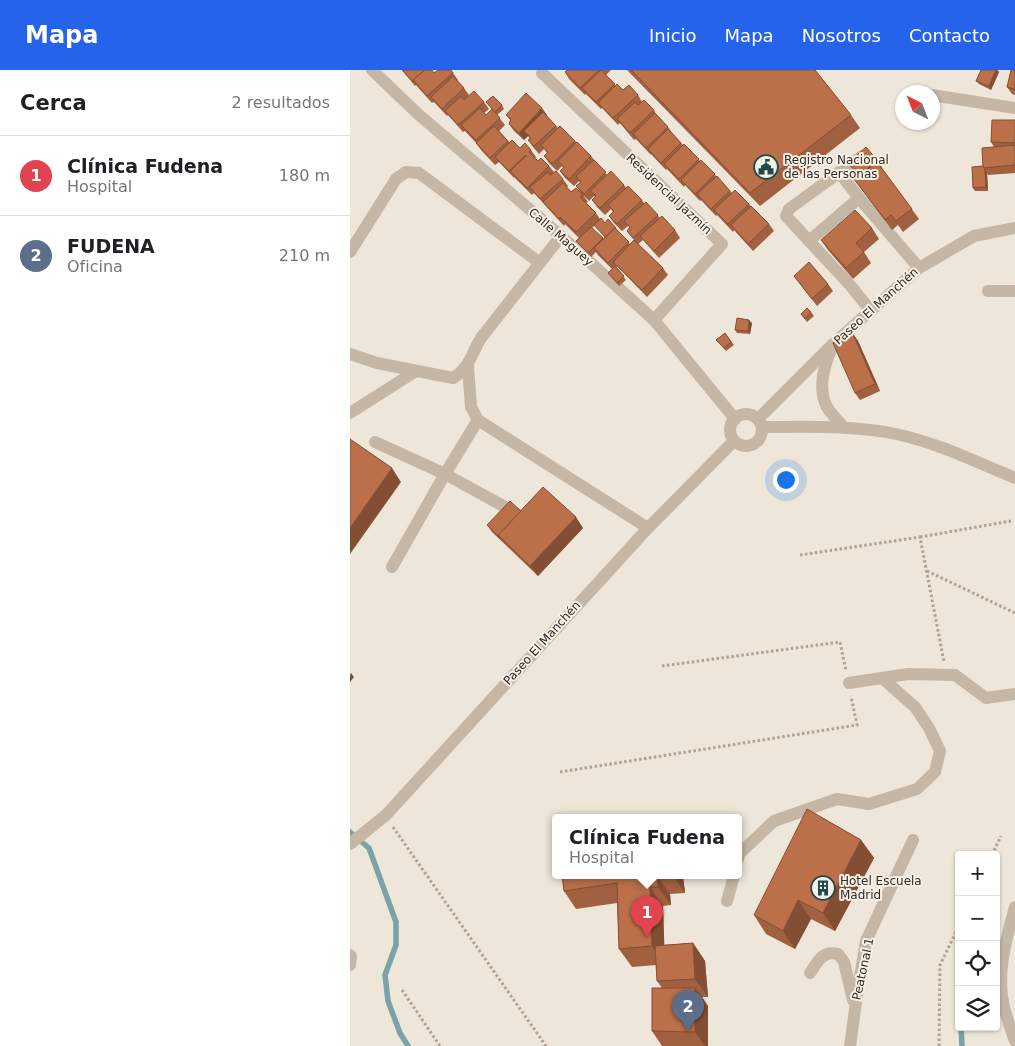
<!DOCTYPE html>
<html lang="es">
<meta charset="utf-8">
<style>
body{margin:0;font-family:"DejaVu Sans",sans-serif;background:#f2f2f2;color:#202124}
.controls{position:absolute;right:15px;bottom:15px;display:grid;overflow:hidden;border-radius:5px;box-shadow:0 1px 4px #0004}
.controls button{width:45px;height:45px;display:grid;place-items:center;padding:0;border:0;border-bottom:1px solid #e0e0e0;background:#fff;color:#202124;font:25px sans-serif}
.compass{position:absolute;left:545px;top:15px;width:45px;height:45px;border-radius:50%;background:#fff;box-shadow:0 1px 4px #0004;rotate:318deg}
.you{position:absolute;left:435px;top:409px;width:18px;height:18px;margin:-12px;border:4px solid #fff;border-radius:50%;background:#1a73e8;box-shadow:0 0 0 8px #1a73e833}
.badge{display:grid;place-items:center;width:32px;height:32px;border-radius:50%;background:#2563eb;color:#fff;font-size:16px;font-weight:700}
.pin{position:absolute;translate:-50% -41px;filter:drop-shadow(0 1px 2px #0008)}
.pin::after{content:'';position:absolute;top:26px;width:18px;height:15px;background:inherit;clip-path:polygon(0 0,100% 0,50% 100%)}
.popup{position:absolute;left:202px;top:744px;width:190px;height:65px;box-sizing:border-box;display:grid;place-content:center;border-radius:5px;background:#fff;filter:drop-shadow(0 1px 4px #0005);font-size:16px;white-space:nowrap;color:#757577}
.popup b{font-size:19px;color:#202124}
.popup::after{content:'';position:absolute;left:50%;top:100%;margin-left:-10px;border:10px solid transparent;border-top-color:#fff}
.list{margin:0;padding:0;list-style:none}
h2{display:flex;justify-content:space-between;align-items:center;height:65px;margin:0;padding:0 20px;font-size:21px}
h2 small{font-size:16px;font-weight:400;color:#757577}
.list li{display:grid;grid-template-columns:32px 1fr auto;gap:15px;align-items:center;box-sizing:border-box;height:80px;padding:0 20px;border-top:1px solid #e0e0e0}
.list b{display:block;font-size:19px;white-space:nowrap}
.list p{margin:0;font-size:16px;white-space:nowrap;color:#757577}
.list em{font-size:16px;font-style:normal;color:#757577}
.icon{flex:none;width:28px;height:28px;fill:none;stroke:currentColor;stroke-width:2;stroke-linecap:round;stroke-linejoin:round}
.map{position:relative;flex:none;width:665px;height:976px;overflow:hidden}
header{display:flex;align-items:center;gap:30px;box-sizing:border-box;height:70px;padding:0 25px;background:#2563eb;color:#fff}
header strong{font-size:24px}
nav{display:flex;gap:28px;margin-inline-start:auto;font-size:18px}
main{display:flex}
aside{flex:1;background:#fff}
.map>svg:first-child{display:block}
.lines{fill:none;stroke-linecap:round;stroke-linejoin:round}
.stream{stroke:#7aa2a9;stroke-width:5.5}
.path{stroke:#b1a190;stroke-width:3;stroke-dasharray:2.5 2.5;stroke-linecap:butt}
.minor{stroke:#c5b7a6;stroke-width:12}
.wall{fill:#a16040;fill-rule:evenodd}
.shaded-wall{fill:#834e34}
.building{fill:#bb704a;stroke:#834e34}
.labels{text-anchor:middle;stroke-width:4;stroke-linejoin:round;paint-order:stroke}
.poi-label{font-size:12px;fill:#322b26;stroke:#f7f0e4;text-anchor:start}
.street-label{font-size:12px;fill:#322b26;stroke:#f7f0e4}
</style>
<header>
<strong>Mapa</strong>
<nav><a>Inicio</a><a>Mapa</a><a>Nosotros</a><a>Contacto</a></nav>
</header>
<main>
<aside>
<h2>Cerca<small>2 resultados</small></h2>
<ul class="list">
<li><span class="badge" style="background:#e0444e">1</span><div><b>Clínica Fudena</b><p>Hospital</p></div><em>180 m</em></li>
<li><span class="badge" style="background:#5c6f8a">2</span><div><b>FUDENA</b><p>Oficina</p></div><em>210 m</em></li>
</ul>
</aside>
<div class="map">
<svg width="665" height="976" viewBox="0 0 665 976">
<rect width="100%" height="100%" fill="#eee6d9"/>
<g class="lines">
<g class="stream">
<path d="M0 762 19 778 46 852V875L35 905 38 931 50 963 58 976"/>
<path d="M611 957 612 976"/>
</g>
<g class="path">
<path d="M570 467 661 451"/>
<path d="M450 485 570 467 594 592"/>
<path d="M577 501 665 543"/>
<path d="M312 596 490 572 496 601"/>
<path d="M210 702 507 655 501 626"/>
<path d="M43 757 196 976"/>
<path d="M642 785 651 766"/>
<path d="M52 920 90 976"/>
<path d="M589 976 590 895 609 856"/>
</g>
<g class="minor">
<path d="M22 0 68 44 211 166 304 250 385 349"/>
<path d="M192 3 372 174 304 250"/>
<path d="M582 25 665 38"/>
<path d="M512 86 439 139 436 146 500 215 521 241"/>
<path d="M489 102 509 128 569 198"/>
<path d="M459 171 509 128"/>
<path d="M0 182 46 109 56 102 69 103 190 193"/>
<path d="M638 221H665"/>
<path d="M481 280C474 296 468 317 476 335 479 342 488 350 493 357"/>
<path d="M0 284 27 293 103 308C120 298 121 284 131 268L211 166"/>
<path d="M118 296 121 337 128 350 298 458"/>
<path d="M0 343 66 301"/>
<circle cx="396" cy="360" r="16"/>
<path d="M408 349 483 274 569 198 624 166 665 158"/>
<path d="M412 357C456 357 503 355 546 364 588 373 626 392 665 408"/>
<path d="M25 372 95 404 157 438"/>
<path d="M42 497 95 404 128 350"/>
<path d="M499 613 558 604 605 605 636 628 665 624"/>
<path d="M0 774 36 745 298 458 384 371"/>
<path d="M388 789 389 784 424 751 487 729 519 734 567 719 585 702 590 681 579 658 565 637 532 608"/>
<path d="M377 831 384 806"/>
<path d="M665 837C656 869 646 904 654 937 657 949 661 960 665 971"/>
<path d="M0 885 1 887 0 895"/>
<path d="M460 903C468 891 473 880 488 884L494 892 503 930"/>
<path d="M500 976 507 925 516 871 563 770"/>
</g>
</g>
<g class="wall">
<path d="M52 0 84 3H103L108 10 107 11 114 18 119 25 114 30 134 32 139 39 134 43 136 45 142 39 136 32 152 35 154 39 147 45 155 55 149 61 160 73 170 78 181 80 186 87 185 88 188 91 199 96 204 102 213 109 218 116 217 117 221 122 233 125 238 132 236 133 246 143 250 149 255 153 266 158 268 162 280 174 284 170 277 161 280 158 278 156 272 161 264 153 259 146 263 142 261 139 255 145 247 137 242 130 245 127 244 126 239 131 231 123 226 116 230 113 229 111 224 116 215 108 210 101 213 98 212 96 207 101 199 93 194 86 197 83 194 79 189 84 183 77 178 70 180 69 178 66 174 70 164 61 159 54 161 51 156 45H197V46L208 58 225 71 241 86 257 105 274 115 276 118 292 130 294 133 310 148 325 160 330 168 309 188 293 170 288 174 313 198 318 205 297 227 267 196 266 197 276 210 269 216 258 203 262 199 248 185 246 182 241 187 226 171 229 168 215 154 214 156 184 123 182 125 164 107V108L149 92 145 95 131 80 126 73 115 61 113 62 98 45 97 46 84 32 82 33 66 15 65 16ZM245 155 255 167 253 169 242 158Z"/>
<path d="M217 0H261L256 5 266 16 273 20 288 25 292 32 304 40 307 46 318 57 323 64 333 75 350 91 351 90 382 123 399 134 419 154 424 161 403 181 384 160 383 162 367 145 366 146 351 130 350 131 335 115 334 117 317 99 316 100 301 84V85L286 69 284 70 270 53 268 55 252 38 251 39 236 24 235 25 219 9 215 2Z"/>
<path d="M277 0H465L501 45 510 58 410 136Z"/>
<path d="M631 0H647L649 2 641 20 629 14 626 11Z"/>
<path d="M665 0V25L662 24 657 17Z"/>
<path d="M665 50V103L638 105 637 103 638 121H625L623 118 644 77 641 72Z"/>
<path d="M527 90 532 97V98L569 149 553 162 548 155 542 160 504 109 508 106 498 93Z"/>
<path d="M522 158 529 169 514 182 521 193 503 209 478 180 471 170Z"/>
<path d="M444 206 478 214 483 221 467 236Z"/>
<path d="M461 242 464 246 457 252 451 244Z"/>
<path d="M402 253 400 264 387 263 385 260Z"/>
<path d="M375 263 384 275 376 281 366 270Z"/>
<path d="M503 264 508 271 530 321 510 330 505 323Z"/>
<path d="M171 441 233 458 188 506 142 462 137 455Z"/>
<path d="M511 770 524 788 485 861 461 849 445 879 416 864 404 845Z"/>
<path d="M212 806H333L335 823 320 824 321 835 313 836 314 875 343 873 355 891 358 927H352L358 936V976H312L302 961 312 918 307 911 306 895 282 897 269 879 267 833 226 839 214 821Z"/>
</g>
<g class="shaded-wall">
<path d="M646 0H647L649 2 641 20 639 16Z"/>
<path d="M192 38 197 45 179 65 174 61 178 66 174 70 169 63Z"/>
<path d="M635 100 637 103 638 121 636 117Z"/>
<path d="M399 250 402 253 400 264 398 261Z"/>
<path d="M503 264 508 271 530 321 525 314Z"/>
<path d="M42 398 51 412 0 484V458Z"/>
<path d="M226 447 233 458 188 506 180 496Z"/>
<path d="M1 603 4 607 0 612V605Z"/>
<path d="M511 770 524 788 485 861 473 843Z"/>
<path d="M307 806 320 824 321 835 308 817Z"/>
<path d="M323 806H333L335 823Z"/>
<path d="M300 817 313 836 315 894 302 876Z"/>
<path d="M448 830 461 849 445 879 433 861Z"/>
<path d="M343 873 355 891 358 927 345 909Z"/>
<path d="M345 918 358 936V976H355L345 962Z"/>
</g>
<g class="building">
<path d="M52 0H75L63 10 64 11 63 12Z"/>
<path d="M75 0H82L84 3 88 0H101L103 3 77 26 63 10Z"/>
<path d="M217 0H249L230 18 215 2Z"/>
<path d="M251 0 265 14 246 32 232 18Z"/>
<path d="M281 0H465L501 45 400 123Z"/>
<path d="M631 0H646L639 16 626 11Z"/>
<path d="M661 0H665V19L657 17Z"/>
<path d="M103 6 114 18 92 39 81 27Z"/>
<path d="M267 14 273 20 279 15 288 25 263 48 248 33Z"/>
<path d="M124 21 134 32 108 55 95 41 111 26 114 30Z"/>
<path d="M176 23 192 38 169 63 159 54 161 49 156 45Z"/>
<path d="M143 26 152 35 145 42 136 32Z"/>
<path d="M294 30 304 40 280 63 267 49 285 32 288 35Z"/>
<path d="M130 38 136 45 142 39 150 48 126 70 111 55Z"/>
<path d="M193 42 206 56 184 76 178 70 181 68 174 61Z"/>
<path d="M305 43 318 57 296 78 283 64Z"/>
<path d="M642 50H665V73L641 72Z"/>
<path d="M144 56 158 71 140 88 126 73Z"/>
<path d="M210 56 225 71 202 94 194 86 198 82 191 75Z"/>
<path d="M318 59 331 73 311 93 298 79Z"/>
<path d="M162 70 170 78 175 73 181 80 179 82 188 91 191 88 199 96 177 118 160 101 176 86V85L159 101 145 87Z"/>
<path d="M227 72 241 86 219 109 210 101 214 97 208 91Z"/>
<path d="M334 74 349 89 329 109 314 94Z"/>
<path d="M665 75V95L633 98 632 78Z"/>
<path d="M516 77 527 90 509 106 498 93Z"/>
<path d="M244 90 256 102 234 124 226 116 231 112 226 106Z"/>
<path d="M351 90 365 104 345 124 331 110Z"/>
<path d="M527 92 562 139 546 151 541 145 535 150 504 109Z"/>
<path d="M633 96 635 100 636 117 623 118 622 97Z"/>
<path d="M206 101 213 109 190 129 180 117 198 102 200 105Z"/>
<path d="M261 101 274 115 250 138 242 130 246 126 240 121Z"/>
<path d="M367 106 380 121 361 139 347 124Z"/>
<path d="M213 113 221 122 226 118 233 125 230 127 246 143 226 162 210 147 209 149 193 132Z"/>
<path d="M278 116 292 130 267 154 259 146 264 141 258 135Z"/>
<path d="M385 120 399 134 378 154 364 140Z"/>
<path d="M296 132 308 145 283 168 277 161 280 157 274 151Z"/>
<path d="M401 136 419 154 398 174 381 155Z"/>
<path d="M505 140 522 158 506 173 514 182 496 198 471 170Z"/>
<path d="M312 146 325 160 304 181 290 166Z"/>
<path d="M251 148 255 153 258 149 266 158H265L255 167 244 155Z"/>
<path d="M241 157 253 168 238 183 226 171Z"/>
<path d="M265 158 279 172 258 193 244 178Z"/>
<path d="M284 170 313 198 292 220 263 192Z"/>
<path d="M459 192 478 214 462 229 444 206Z"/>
<path d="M265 196 274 206 267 213 258 203Z"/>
<path d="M457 238 461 242 455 249 451 244Z"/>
<path d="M387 248 399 250 398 261 385 260Z"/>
<path d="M375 263 381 272 374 278 366 270Z"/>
<path d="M503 264 525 314 505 323 483 273Z"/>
<path d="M0 369 42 398 0 458Z"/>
<path d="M193 417 226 447 180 496 148 465Z"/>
<path d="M160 431 171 441 148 465 150 468 137 455Z"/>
<path d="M457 739 511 770 473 843 448 830 433 861 404 845Z"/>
<path d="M212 806H312H307L308 817H300L302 876 269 879 267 813 214 821Z"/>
<path d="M343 873 345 909 307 911 305 876Z"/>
<path d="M302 918H345V962L302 961Z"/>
</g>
<defs>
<g id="civic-ring" transform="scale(1.25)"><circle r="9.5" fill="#f7f0e4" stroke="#20484f" stroke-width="1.5"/><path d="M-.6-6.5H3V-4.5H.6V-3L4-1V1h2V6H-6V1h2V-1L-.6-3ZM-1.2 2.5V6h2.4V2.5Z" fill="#20484f"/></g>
<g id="building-ring" transform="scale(1.25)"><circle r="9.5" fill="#f7f0e4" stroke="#20484f" stroke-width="1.5"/><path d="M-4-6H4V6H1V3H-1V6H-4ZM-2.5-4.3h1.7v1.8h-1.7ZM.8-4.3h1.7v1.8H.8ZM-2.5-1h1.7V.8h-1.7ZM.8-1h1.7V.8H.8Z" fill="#20484f"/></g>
</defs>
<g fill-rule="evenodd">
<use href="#civic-ring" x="416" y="97"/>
<use href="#building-ring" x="473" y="818"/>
</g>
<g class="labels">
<g class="poi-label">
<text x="434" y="94">Registro Nacional<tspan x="434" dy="14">de las Personas</tspan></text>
<text x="490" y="815">Hotel Escuela<tspan x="490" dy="14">Madrid</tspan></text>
</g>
<g class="street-label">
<text transform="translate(319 124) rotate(43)" y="4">Residencial Jazmín</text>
<text transform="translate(211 167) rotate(41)" y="4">Calle Maguey</text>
<text transform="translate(526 236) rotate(-42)" y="4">Paseo El Manchén</text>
<text transform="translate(192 573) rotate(-48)" y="4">Paseo El Manchén</text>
<text transform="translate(513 899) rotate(-78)" y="4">Peatonal 1</text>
</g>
</g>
</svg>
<div class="controls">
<button>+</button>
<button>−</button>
<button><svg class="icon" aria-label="locate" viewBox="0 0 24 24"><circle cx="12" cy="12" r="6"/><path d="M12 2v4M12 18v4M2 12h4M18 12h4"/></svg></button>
<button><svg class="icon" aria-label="layers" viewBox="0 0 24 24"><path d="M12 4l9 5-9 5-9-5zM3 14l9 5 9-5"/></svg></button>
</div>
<svg class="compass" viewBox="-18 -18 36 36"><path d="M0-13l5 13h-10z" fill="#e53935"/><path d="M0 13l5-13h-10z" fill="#757577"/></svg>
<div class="you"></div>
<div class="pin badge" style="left:297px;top:867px;background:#e0444e">1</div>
<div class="popup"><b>Clínica Fudena</b>Hospital</div>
<div class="pin badge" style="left:338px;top:961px;background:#5c6f8a">2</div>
</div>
</main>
